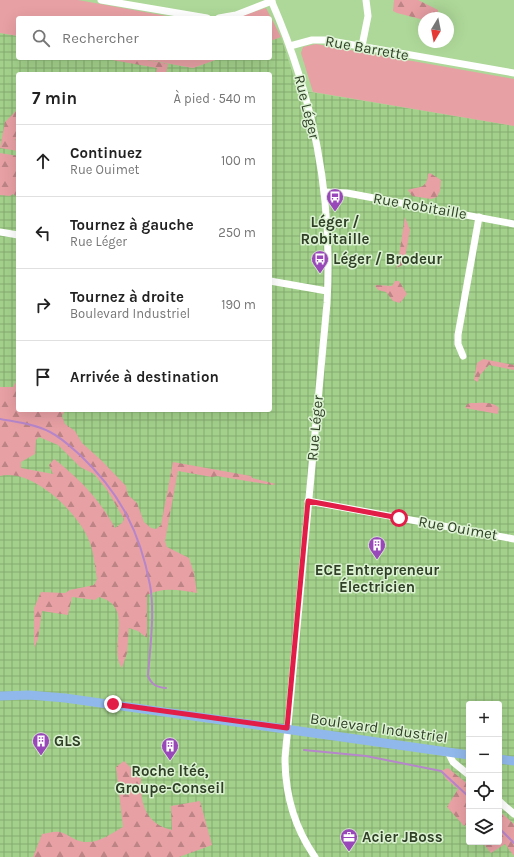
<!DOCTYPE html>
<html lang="fr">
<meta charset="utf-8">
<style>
body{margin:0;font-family:Karla,sans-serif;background:#f2f2f2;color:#222}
.controls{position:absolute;right:12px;bottom:12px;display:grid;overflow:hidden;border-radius:4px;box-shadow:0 4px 16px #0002}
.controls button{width:36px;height:36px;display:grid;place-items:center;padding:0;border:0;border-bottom:1px solid #e0e0e0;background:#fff;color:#222;font:20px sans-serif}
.compass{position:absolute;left:418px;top:12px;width:36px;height:36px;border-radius:50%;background:#fff;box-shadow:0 4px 16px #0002;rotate:190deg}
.stop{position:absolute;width:12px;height:12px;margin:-9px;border:3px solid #e11d48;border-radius:50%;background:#fff}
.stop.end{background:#e11d48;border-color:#fff;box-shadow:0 1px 4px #0008}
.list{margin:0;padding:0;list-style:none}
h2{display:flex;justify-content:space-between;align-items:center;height:52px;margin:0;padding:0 16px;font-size:17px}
h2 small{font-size:13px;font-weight:400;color:#767676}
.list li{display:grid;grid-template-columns:26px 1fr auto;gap:12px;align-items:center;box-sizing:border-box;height:72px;padding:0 16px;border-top:1px solid #e0e0e0}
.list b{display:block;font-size:15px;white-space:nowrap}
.list p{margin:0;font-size:13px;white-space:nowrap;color:#767676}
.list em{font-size:13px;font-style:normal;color:#767676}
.icon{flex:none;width:22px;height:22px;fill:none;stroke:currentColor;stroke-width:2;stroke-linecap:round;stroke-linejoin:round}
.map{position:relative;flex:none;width:514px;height:857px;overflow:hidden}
.search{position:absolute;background:#fff;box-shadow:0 4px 16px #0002;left:16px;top:16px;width:256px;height:44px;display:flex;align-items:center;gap:10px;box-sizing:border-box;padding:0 14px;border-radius:4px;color:#767676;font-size:15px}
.panel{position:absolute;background:#fff;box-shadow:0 4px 16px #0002;left:16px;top:72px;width:256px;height:340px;border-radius:4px}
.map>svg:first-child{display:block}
.industrial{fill:url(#industrial-grid);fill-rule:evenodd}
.forest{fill:url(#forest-firs);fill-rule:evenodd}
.green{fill:#e7a0a4}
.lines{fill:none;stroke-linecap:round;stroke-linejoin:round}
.stream{stroke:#b686ca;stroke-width:2}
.minor{stroke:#fff;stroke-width:7}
.major{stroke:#90b8ea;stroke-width:9}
.route{stroke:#e11d48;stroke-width:5}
.labels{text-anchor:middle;stroke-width:3;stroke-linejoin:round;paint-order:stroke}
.street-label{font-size:15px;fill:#2f4026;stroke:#dcf2d2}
.poi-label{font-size:15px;font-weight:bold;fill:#2f4026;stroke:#dcf2d2}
</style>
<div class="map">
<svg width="514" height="857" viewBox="0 0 514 857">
<defs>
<pattern id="industrial-grid" width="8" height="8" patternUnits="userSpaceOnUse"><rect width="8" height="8" fill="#a3d18b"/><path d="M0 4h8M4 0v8" fill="none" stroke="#85ab71"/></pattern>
<pattern id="forest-firs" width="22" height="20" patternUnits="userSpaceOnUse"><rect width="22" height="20" fill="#e7a0a4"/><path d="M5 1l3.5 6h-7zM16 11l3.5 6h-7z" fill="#bc8485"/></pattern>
</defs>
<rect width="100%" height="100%" fill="#aed899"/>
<path class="industrial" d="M0 33 18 36V58H137L193 68 221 58H270V41L281 37 298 90 514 126V857H0ZM18 74H270V410H18ZM469 704H499V842H469Z"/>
<g class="forest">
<path d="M394 0H418L438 10 437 18H424V20L397 13 393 11Z"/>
<path d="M101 58H137L168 64 166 74H156L157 68Z"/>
<path d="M16 111H18V120L16 125 18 128V136L15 140 18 141V151L0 148 5 122Z"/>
<path d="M0 153 18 156V197L13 194 10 196 0 195Z"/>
<path d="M430 173 441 180 440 191 437 197 431 199 412 196 408 190C420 186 427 189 428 174Z"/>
<path d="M405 217 410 230 404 264 397 268Z"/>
<path d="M395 281H399L407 294 400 303 393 301 386 292 378 290 375 286 376 285 392 286Z"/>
<path d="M483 359 514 365V370L489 365 480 375 478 382 474 380 477 363Z"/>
<path d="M18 379V410H65L62 416 65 424 75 431 82 443 101 460 126 486 128 495 137 503 144 522 151 528 156 529 161 525 173 462 251 476 252 478 276 484 272 485 217 476 212 477 178 471 165 541 167 547 189 558 194 573 197 593C178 590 165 587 147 595V638L138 631 129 628 127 653 122 668C107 647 136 607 99 597L95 600 72 597 68 615 42 611 38 639 34 648V608L41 592 65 593 70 590 94 585 97 579C95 567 94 554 90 543 80 514 33 468 0 476V387H13ZM39 437 58 445 80 467 94 474 107 490 124 519 122 523 115 528C100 500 79 478 54 459L49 465 53 474 21 468V462L35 454 36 440Z"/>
<path d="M471 403C480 403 493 401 499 408L498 414 465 408 467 404Z"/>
<path d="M124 761 141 778C140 803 145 824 172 830L171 806 200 801 212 845 179 857H33L42 834C48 833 57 830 63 833 71 836 76 842 86 842 99 843 112 833 123 827L116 767Z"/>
<path d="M448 768 469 785V826L467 824 464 826 447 807 458 789 446 779 441 771Z"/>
<path d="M499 811 514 824V856L505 844 491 853 482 842H499Z"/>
</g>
<g class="green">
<path d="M0 0H78L178 18H18V36L0 33Z"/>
<path d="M266 8 281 37 270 41V18H235Z"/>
<path d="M316 44 514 79V126L313 92 301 53 303 47Z"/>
<path d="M137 58H221L193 68Z"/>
</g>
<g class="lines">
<g class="stream">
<path d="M0 419C16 422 35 424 50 432 62 438 71 447 81 456 120 493 140 532 150 585 155 612 150 648 148 676 152 685 156 687 166 688"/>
<path d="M304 750 366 756 441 771 469 797"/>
<path d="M499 828 514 843"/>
</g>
<g class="minor">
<path d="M101 0 207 18"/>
<path d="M271 0C314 98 333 196 327 303L285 758C285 794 294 827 315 857"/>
<path d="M219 18 236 15 272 1"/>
<path d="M290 46 312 40H325L514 73"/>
<path d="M362 46 368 16 366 0"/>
<path d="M325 192 347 193 514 224"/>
<path d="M0 232 18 235"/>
<path d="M270 281 327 291"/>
<path d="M463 356 458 344V335L479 217"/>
<path d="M308 501 514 539"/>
<path d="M448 752 453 762 469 775"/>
<path d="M499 801 514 814"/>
</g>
<g class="major">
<path d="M0 696 29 695 65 698 469 755"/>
<path d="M499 759 514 761"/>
</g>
</g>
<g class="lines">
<path class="route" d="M113 704 287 728 308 501 399 518"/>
</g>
<defs>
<g id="bus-pin" transform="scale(0.9)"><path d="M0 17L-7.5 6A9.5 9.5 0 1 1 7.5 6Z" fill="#9848b8" stroke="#dcf2d2"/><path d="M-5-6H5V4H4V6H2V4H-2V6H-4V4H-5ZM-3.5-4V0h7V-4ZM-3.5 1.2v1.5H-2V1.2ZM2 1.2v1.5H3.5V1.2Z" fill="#fff"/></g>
<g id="building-pin" transform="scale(0.9)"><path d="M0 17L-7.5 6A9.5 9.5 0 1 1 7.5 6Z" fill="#9848b8" stroke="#dcf2d2"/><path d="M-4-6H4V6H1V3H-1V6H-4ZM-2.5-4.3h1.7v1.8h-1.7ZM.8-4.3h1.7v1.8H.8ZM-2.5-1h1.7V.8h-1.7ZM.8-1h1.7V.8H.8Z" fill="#fff"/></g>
<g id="office-pin" transform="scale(0.9)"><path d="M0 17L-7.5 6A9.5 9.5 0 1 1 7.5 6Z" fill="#9848b8" stroke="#dcf2d2"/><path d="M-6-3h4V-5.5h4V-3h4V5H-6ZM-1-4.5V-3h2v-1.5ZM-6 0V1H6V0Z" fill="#fff"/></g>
</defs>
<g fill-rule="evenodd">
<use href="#bus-pin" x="335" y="197"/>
<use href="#bus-pin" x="320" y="259"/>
<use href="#building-pin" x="377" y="545"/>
<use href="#building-pin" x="41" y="741"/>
<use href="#building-pin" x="170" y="746"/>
<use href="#office-pin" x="349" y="837"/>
</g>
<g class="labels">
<g class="street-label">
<text transform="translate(367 48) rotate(10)" y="5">Rue Barrette</text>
<text transform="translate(307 107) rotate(76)" y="5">Rue Léger</text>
<text transform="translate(420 206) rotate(10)" y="5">Rue Robitaille</text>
<text transform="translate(315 428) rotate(-85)" y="5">Rue Léger</text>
<text transform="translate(458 528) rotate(10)" y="5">Rue Ouimet</text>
<text transform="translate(379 728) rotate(8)" y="5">Boulevard Industriel</text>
</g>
<g class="poi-label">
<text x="335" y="227">Léger /<tspan x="335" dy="17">Robitaille</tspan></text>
<text x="333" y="264" text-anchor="start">Léger / Brodeur</text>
<text x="377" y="575">ECE Entrepreneur<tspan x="377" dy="17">Électricien</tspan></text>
<text x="54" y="746" text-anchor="start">GLS</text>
<text x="170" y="776">Roche ltée,<tspan x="170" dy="17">Groupe-Conseil</tspan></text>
<text x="362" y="842" text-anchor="start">Acier JBoss</text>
</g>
</g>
</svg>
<div class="controls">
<button>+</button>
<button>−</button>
<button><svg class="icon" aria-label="locate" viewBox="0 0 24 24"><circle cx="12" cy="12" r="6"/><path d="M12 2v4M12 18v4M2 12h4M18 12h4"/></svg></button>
<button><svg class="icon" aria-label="layers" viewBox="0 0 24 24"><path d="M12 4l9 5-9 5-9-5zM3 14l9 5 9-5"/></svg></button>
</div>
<svg class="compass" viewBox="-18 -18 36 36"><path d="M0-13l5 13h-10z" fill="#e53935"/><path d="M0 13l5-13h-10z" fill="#767676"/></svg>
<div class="stop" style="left:399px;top:518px"></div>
<div class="stop end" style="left:113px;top:704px"></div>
<div class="search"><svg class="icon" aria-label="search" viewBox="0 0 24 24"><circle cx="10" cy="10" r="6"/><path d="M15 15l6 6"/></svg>Rechercher</div>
<section class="panel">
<h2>7 min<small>À pied · 540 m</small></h2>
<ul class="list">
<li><svg class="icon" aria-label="ahead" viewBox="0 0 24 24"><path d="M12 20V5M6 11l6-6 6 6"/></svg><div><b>Continuez</b><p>Rue Ouimet</p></div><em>100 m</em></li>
<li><svg class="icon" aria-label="left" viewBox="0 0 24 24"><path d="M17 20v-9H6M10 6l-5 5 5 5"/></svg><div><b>Tournez à gauche</b><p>Rue Léger</p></div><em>250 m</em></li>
<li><svg class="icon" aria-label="right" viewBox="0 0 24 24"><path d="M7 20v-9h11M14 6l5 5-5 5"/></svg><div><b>Tournez à droite</b><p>Boulevard Industriel</p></div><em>190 m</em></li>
<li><svg class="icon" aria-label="arrive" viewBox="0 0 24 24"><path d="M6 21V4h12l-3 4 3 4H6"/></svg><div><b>Arrivée à destination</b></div></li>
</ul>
</section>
</div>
